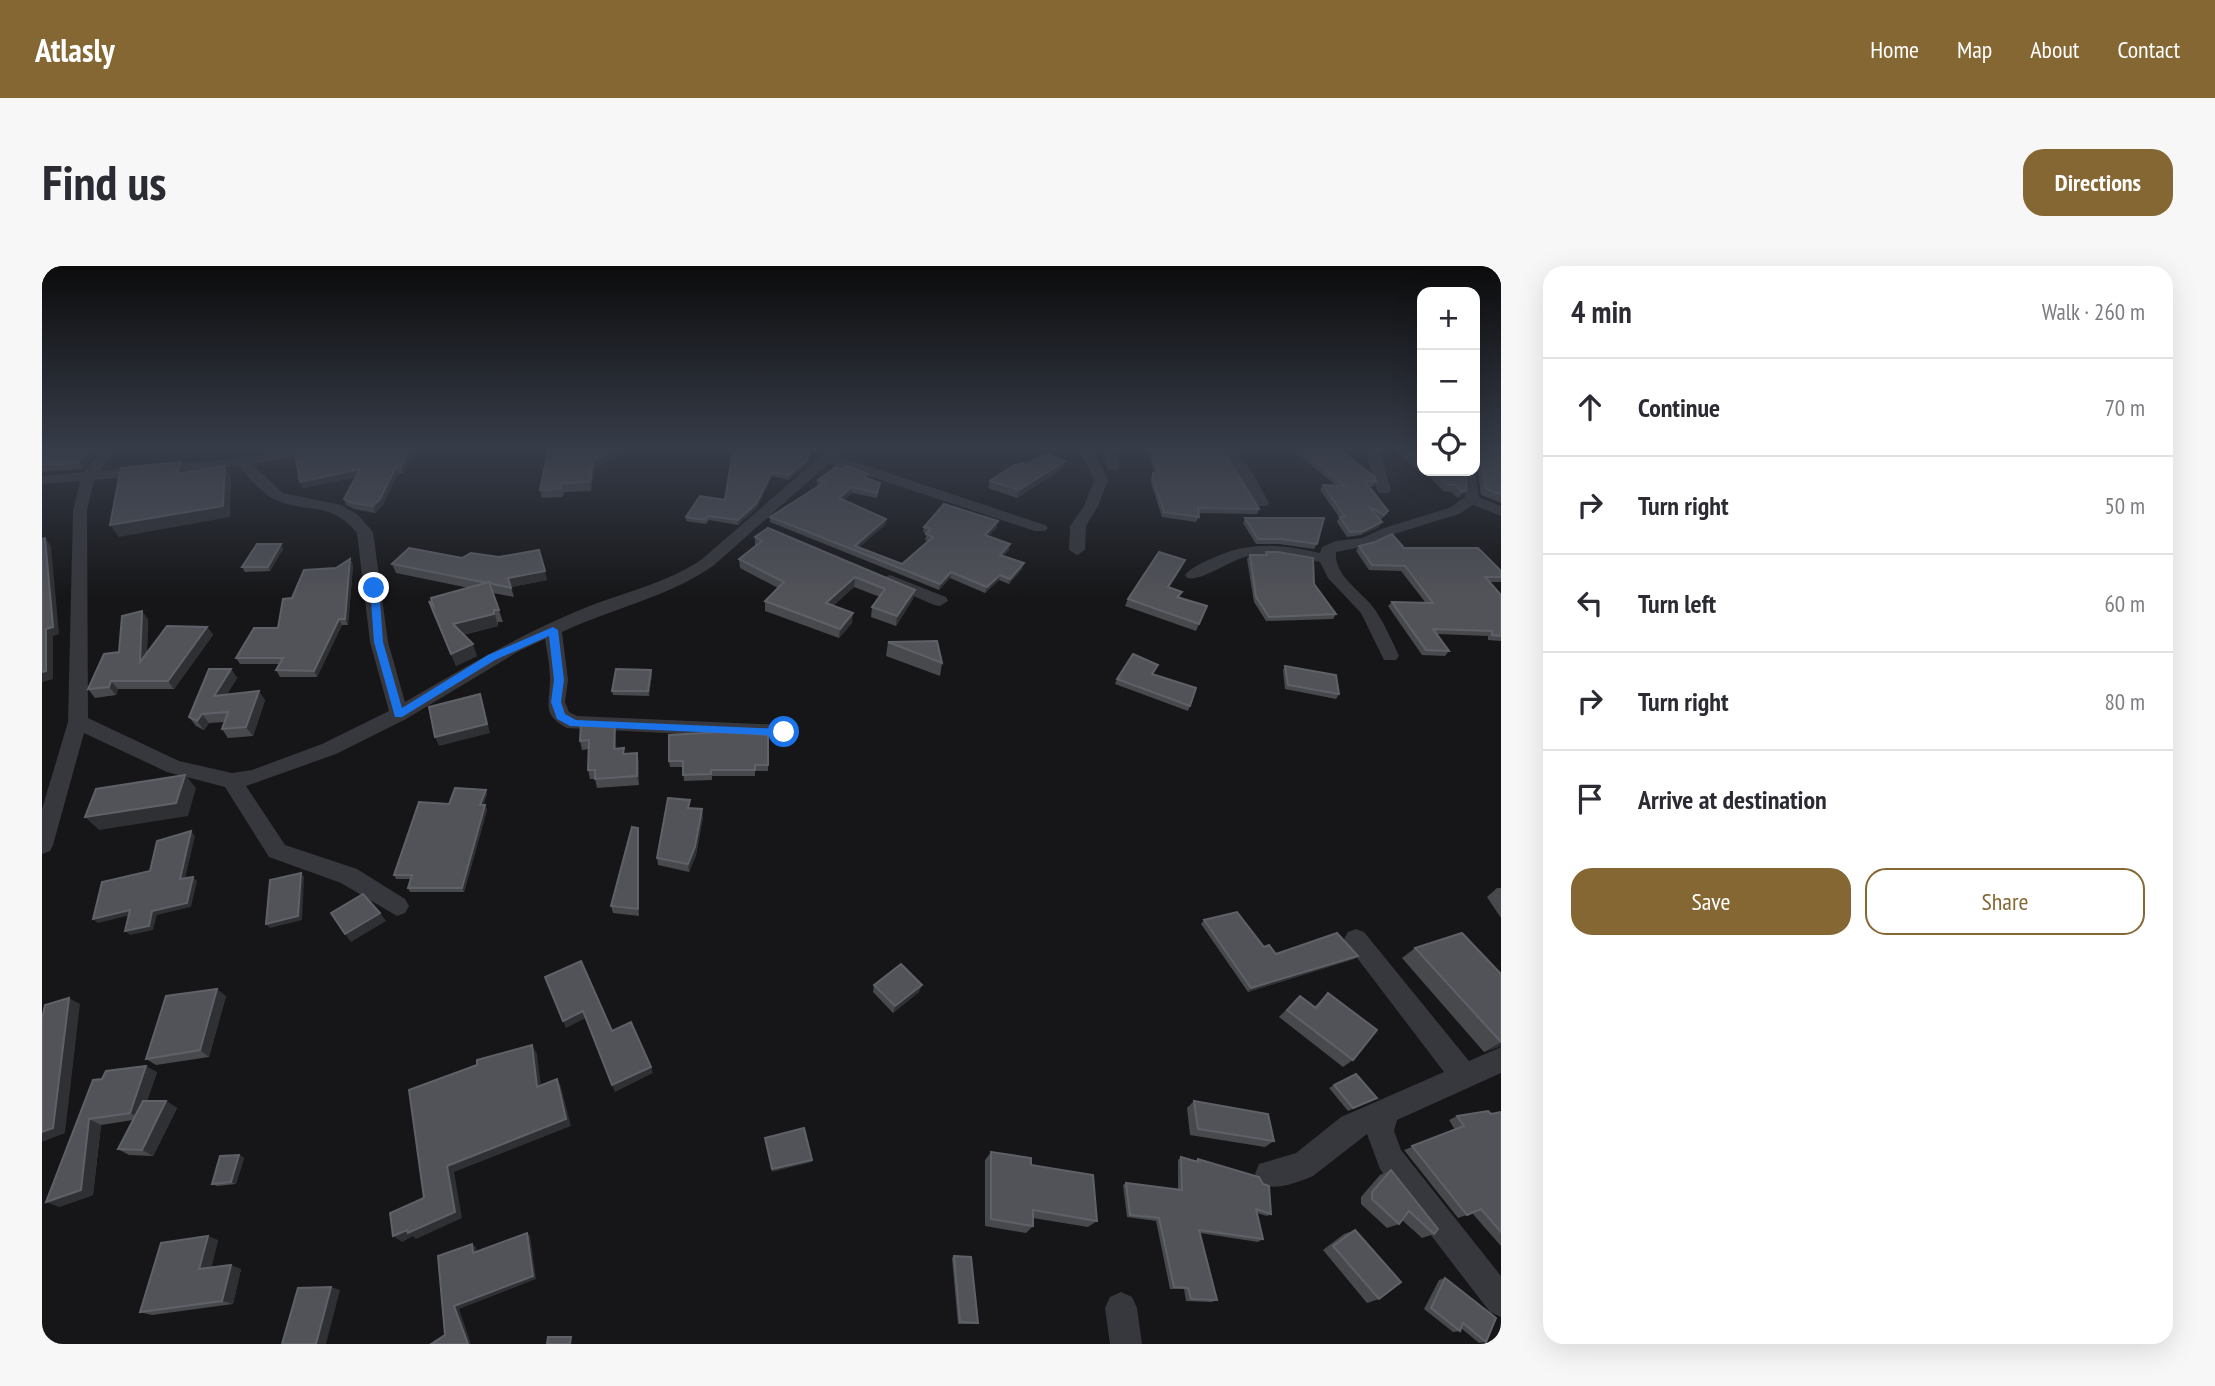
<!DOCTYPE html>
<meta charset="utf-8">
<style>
body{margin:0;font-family:"PT Sans Narrow",sans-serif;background:#f7f7f7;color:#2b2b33}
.controls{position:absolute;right:21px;top:21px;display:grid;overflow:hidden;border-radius:14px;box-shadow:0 7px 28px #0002}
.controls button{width:63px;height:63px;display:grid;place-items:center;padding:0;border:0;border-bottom:2px solid #e1e1e2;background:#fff;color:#2b2b33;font:35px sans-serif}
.stop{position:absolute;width:21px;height:21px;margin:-16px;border:5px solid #1a73e8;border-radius:50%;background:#fff}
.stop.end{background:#1a73e8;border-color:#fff;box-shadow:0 2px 7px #0008}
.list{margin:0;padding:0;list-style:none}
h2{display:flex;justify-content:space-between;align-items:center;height:91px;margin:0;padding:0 28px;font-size:30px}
h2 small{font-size:23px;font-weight:400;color:#7c7c81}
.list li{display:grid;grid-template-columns:46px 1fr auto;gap:21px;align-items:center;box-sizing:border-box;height:98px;padding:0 28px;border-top:2px solid #e1e1e2}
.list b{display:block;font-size:26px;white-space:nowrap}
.list em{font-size:23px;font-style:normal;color:#7c7c81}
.actions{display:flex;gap:14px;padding:21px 28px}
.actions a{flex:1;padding:16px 0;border:2px solid #856733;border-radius:21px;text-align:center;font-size:24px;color:#856733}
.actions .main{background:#856733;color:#fff}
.icon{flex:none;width:38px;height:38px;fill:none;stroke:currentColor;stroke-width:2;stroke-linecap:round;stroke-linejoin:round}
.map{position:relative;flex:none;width:1459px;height:1078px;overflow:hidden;border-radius:21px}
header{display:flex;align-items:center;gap:42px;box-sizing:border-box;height:98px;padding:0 35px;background:#856733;color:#fff}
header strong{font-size:33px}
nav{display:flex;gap:38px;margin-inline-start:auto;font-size:24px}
.intro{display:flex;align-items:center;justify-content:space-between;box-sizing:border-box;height:168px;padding:0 42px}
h1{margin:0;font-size:49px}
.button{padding:18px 32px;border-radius:21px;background:#856733;color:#fff;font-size:24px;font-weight:700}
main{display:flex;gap:42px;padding:0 42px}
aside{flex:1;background:#fff;border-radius:21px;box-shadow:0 7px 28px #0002}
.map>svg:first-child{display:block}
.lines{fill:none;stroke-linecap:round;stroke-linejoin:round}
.minor{fill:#37383d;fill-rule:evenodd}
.wall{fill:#47494d}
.shaded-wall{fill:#2f3033}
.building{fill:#525359;stroke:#5f6168;stroke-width:2}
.route{fill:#1a73e8}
</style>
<header>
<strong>Atlasly</strong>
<nav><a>Home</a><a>Map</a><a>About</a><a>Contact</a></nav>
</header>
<div class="intro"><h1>Find us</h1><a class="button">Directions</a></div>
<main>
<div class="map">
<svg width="1459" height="1078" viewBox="0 0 1459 1078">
<rect width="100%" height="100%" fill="#161618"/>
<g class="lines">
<g class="minor">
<path d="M62 181H76L58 205 199 192 264 181H296L289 185 210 198 241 227 299 239 315 248 331 266 346 376 363 436C423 401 481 367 545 341 584 326 624 317 659 294L789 181H804L795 190 1003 259 1006 262 1003 265H993L787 197 671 300C626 331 569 343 520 366L526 414 523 436 527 446 535 450 742 459 749 461 752 466 749 471 742 473 525 462C499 448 508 438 508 413 508 400 505 386 503 373L477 385 364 453 294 488 204 520 243 579 315 603 363 633 367 640 363 647 355 650 299 617 227 591 183 521 125 506 42 467 11 579 8 585 0 588V543L26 456 31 245 38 215 0 218V210L42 206ZM196 200C206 210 219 227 232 233 265 249 287 233 315 267L328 376 347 445 280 478 210 504 190 507 137 495 46 452 45 245 52 214Z"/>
<path d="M1036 181H1050L1066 214 1056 240 1044 260 1043 284 1035 289 1027 284 1028 260 1042 240 1052 214Z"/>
<path d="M1060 181H1074L1077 200 1075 203H1065Z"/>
<path d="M1177 181H1191L1213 211 1227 237 1225 240H1215L1199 212Z"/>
<path d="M1322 181H1336L1349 224 1347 227H1337L1335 224Z"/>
<path d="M1433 203 1437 231 1459 240V250L1431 239 1417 248 1352 268 1329 279 1294 286C1292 312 1321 325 1334 345 1343 359 1350 375 1357 390L1354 394H1342L1319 347 1286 312 1278 296C1255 291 1230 285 1207 290 1189 293 1160 316 1145 312L1143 309C1150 301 1161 296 1171 292 1207 275 1240 278 1278 287L1280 281 1294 275 1320 272 1342 262 1407 242 1423 231 1420 205Z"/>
<path d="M848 309 904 331 906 335 898 340 892 339 842 317 840 314 842 311Z"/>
<path d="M1314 663 1322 666 1427 795 1459 781V807L1355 854 1352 865 1359 884 1459 1010V1051L1448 1046 1338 903 1325 868 1271 910C1255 917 1233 925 1217 918L1213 908 1217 898 1254 887 1299 851 1402 806 1306 680 1302 673 1306 666Z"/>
<path d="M1079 1026 1090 1031 1095 1042 1100 1078H1068L1063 1042 1068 1031Z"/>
</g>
</g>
<g class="wall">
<path d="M0 181H58L41 203 0 206Z"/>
<path d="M287 181H381L374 182 361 207H356L341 239 333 247 312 243 304 239 302 233 314 211 261 222Z"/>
<path d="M615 181H638V184L615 183Z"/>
<path d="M704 181H770L766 197 747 214 730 210 715 242 696 259 667 254 664 258 644 255V251L683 234 704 184Z"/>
<path d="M1104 181H1179L1217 243 1215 248 1156 247 1157 251 1154 256 1120 251 1109 217V212L1111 207H1113Z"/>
<path d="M1246 181H1294L1334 216 1331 221 1327 220 1343 250 1338 254 1337 261 1319 269 1305 271 1295 256 1297 251 1278 224 1281 219H1294Z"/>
<path d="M1348 181 1380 182V204H1376Z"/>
<path d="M1433 181H1459V237L1439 229 1435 201H1433Z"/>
<path d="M583 187 552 203 549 225 522 226 521 231 500 232 498 224Z"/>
<path d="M984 199 1020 203 975 232 946 222 948 215Z"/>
<path d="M1382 205H1423L1420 230 1416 232 1409 226 1401 225Z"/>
<path d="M826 212 838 217 835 232 810 227 801 234 844 253 843 259 817 281 860 298 886 275 883 274 885 268 881 266 882 261H955L946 270 967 284 961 290 980 303 967 318 957 314 943 327 908 312 897 324 728 256V251L777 220H775L776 214Z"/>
<path d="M1203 252 1275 278 1272 283 1237 278H1214L1201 257Z"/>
<path d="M713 271 873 324 871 333 854 360 829 351 830 341 838 331 812 321 791 340 810 357 797 372 723 345V335L736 322 698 302 697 293 713 280Z"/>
<path d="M239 278 241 283 228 305 203 306 200 301Z"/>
<path d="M1317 280 1362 282 1459 305V316H1447L1459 329V375L1446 374V370L1395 368 1407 385 1403 390 1380 389 1346 340 1350 336H1383L1359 305 1327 304 1314 285Z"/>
<path d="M1224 286 1272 318 1294 348 1291 353 1224 355 1212 336 1205 293 1208 289H1222Z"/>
<path d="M308 293 311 299 306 359H300L275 411H238L234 404 237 398H198L194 392 236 362 250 332Z"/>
<path d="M350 298 505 314 469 321 472 331 451 327 461 356H456V360L421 369 435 390 414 400 387 335 391 339 427 322 354 307Z"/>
<path d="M1140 301 1127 321 1140 326 1137 332 1157 358 1154 365 1083 340 1086 333Z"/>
<path d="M106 353 105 387 165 361 171 369 132 423H76L74 429 53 432 46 423Z"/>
<path d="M846 376 900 397 898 410 844 390Z"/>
<path d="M1116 399 1111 408 1148 440 1146 445 1073 418 1075 413Z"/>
<path d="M1243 400 1297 428 1294 433 1243 423 1241 404Z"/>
<path d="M189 403 195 412 185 428 223 434 211 470 186 472 180 463 183 456 167 457 162 464 154 460 147 451Z"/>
<path d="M609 404 610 408 607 430 571 429 570 425Z"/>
<path d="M574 467V483L597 496V519L555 522 553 513H548L546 504 547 483 540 484 538 475Z"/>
<path d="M726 469V505H713V510H670V514L642 515 641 501H628L627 495Z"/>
<path d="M445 528 441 539H443L445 544 422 626H368L366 622 369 613H354L352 609 407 538Z"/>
<path d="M649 542 661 551 654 589 647 606 616 599 615 592Z"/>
<path d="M596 562 597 569V650L571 647 569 640Z"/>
<path d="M1455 622H1459V652L1445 631Z"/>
<path d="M1162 654 1222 681 1234 688 1316 690 1312 693 1206 726 1159 658Z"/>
<path d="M1373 682 1459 708V780L1442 786 1360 692Z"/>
<path d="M832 719 877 726 851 747 831 726Z"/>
<path d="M1286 727 1311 794 1301 801 1237 751 1258 730 1272 741Z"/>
<path d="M184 730 167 791 114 799 104 793Z"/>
<path d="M115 806 105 835H124L135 842 111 890 87 889 76 883 91 854 59 859 51 929 17 941 60 813Z"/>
<path d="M1292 819 1329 835 1306 845 1287 822Z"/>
<path d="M1152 835 1232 875 1223 881 1148 869 1145 842Z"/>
<path d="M1459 846V980L1430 947 1416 952 1362 884 1413 864 1407 854 1415 850 1449 848Z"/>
<path d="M949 886 989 899 1055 955 1046 961 991 952V960L984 967 943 960V894Z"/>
<path d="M197 889 202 892 194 918 175 920 170 918Z"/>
<path d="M1139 891 1153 895 1156 893 1229 948 1225 950 1215 947 1221 973 1216 976 1158 967 1175 1034 1170 1036 1144 1035 1142 1023H1128L1114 955 1085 951 1081 919 1084 917 1136 924V894Z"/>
<path d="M1349 904 1392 968 1380 972 1360 954 1357 958 1345 962 1319 938V931L1338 909Z"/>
<path d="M1313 964 1337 1033 1325 1037 1281 984 1302 968Z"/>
<path d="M176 974 169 1002 199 1003 191 1038 110 1049 98 1046Z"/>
<path d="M912 990 936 1057 934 1058H916L910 992Z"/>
<path d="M1403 1012 1444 1076 1437 1077 1419 1062 1418 1065 1411 1066 1382 1043 1397 1014Z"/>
</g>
<g class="shaded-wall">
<path d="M48 181H58L41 203 36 197Z"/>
<path d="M369 181H381L374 182 361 207 358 201Z"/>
<path d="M578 181H583V187L552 203 549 225 548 216 551 195Z"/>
<path d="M769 181 766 197 747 214V209Z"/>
<path d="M1023 195 1020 203 975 232 977 224Z"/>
<path d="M1439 195 1435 201H1433V196Z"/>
<path d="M139 196 145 208H135Z"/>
<path d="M183 200 189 211 188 251 77 271 68 259Z"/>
<path d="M354 201 356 207 341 239 333 247 331 240Z"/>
<path d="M318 203 321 210 261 222 258 216Z"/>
<path d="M730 206V210L715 242 696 259V254Z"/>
<path d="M810 221V227L796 237 797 232Z"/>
<path d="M1425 224 1420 230 1416 232 1420 226Z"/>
<path d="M844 253 843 259 813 285V280Z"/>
<path d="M956 255 955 261 942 275 943 269Z"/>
<path d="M1340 256 1337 261 1319 269 1322 265Z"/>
<path d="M3 272 9 280 17 368 11 370V413L0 416Z"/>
<path d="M239 278 241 283 228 305 226 301Z"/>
<path d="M968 278 967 284 957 294 958 289Z"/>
<path d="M308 293 311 299 306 359 303 353Z"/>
<path d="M982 297 980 303 967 318 968 313Z"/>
<path d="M503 305 505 314 469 321 466 312Z"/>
<path d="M909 306 908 312 897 324 898 318Z"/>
<path d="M958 309 957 314 943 327 945 321Z"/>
<path d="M813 311 812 321 783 347 784 337Z"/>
<path d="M873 324 871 333 854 360 855 350Z"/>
<path d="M452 344 456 360 415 370 411 358Z"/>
<path d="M100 345 106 353 104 404 98 396Z"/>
<path d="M811 347 810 357 797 372 798 363Z"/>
<path d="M297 353 300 359 275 411 272 405Z"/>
<path d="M165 361 171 369 132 423 126 415Z"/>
<path d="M431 378 435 390 414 400 409 388Z"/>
<path d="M189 403 195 412 178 439 172 430Z"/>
<path d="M609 404 610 408 607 430 606 425Z"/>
<path d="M69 415 76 423 74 429 67 421Z"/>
<path d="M217 425 223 434 211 470 204 461Z"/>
<path d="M438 428 441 437 448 467 397 480 393 471Z"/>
<path d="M160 448 167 457 162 464 155 455Z"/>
<path d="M573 458 574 467 573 492 572 483Z"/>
<path d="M595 487 597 496V519L595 510Z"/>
<path d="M143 509 154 522 146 550 57 564 43 551Z"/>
<path d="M444 524 445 528 440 543 438 539Z"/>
<path d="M443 539 445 544 422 626 420 622Z"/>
<path d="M660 543 661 551 654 589 647 606 646 598Z"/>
<path d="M596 562 597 569V650L596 643Z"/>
<path d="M149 565 153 570 142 617 138 613Z"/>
<path d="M259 607 262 611 260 654 228 662 224 658Z"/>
<path d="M151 611 155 615 149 641 115 649 111 664 88 669 83 665Z"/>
<path d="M88 644 93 648 56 657 51 653Z"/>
<path d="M338 647 344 655 309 676 303 668Z"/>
<path d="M1316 690 1312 693 1206 726 1209 722Z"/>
<path d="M880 719 877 726 851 747 853 740Z"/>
<path d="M175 723 184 730 167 791 158 784Z"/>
<path d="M27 732 38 738 23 867 0 876V866Z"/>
<path d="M541 745 544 752 524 762 521 755Z"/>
<path d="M1459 776V780L1442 786Z"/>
<path d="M490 779 495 788 500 829 495 821Z"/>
<path d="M104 800 115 806 99 853 88 847Z"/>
<path d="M609 801 611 807 573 826 570 819Z"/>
<path d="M515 813 519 821 529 860 412 906 420 952 374 973 371 970 360 976 351 970 365 964 405 900Z"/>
<path d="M124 835 135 842 111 890 100 884Z"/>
<path d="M47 853 59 859 51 929 17 941 4 936Z"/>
<path d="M197 889 202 892 194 918 189 916Z"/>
<path d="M770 894V896L730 906V903Z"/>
<path d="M485 967 488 970 494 1013 417 1043 429 1078H426L412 1040Z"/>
<path d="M166 970 176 974 168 1007 157 1003Z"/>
<path d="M430 978 434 981 435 990 431 987Z"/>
<path d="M189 999 199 1003 191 1038 180 1035Z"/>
<path d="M289 1021 298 1024 284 1078H274Z"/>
</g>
<g class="building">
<path d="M0 181H48L36 197 0 199Z"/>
<path d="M287 181H369L358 201H354L338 233 331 240 310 237 302 233 318 203 258 216 253 187Z"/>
<path d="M513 181H578L551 195 548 216 520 217 519 223 498 224 506 185H514Z"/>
<path d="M704 181H769L766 193 747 209 730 206 714 238 696 254 666 250 663 254 644 251 658 230 683 234 691 184H704Z"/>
<path d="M1108 181H1179L1217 243 1156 242 1157 251 1122 246 1111 212V207L1117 208Z"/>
<path d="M1255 181H1294L1333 211 1334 216 1322 214 1346 245 1342 249 1327 241 1340 256 1322 265 1308 266 1298 251H1303L1281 219 1303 220Z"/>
<path d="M1359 181 1380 182V198Z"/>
<path d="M1433 181H1459V229L1444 223 1439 195 1433 196Z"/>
<path d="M1003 187 1023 195 977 224 948 215 971 200 980 197 984 199Z"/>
<path d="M139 196 135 208 183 200 181 240 68 259 79 202Z"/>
<path d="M804 200 826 208 822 211 838 217 835 227 810 221 797 232 844 253 813 280 860 298 891 271 884 268 889 263 882 261 902 238 956 255 943 269 968 278 958 289 982 297 968 313 958 309 945 321 909 306 898 318 728 251 783 216 776 214 794 201 800 203Z"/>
<path d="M1392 205H1423L1425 224 1420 226 1413 219H1405Z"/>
<path d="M1203 252H1282L1275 278 1239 273H1216Z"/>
<path d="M726 262 873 324 855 350 830 341 843 323 813 311 784 337 811 347 798 363 723 335 742 316 697 293 720 275 713 271Z"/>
<path d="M1350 268 1362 282H1436L1459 305V311H1443L1459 329V370L1450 369V365L1391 363 1407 385 1384 384 1350 336 1391 337 1363 300 1330 299 1317 280 1333 276Z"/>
<path d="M3 272 11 361 4 363V405L0 406V273Z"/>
<path d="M215 278H239L226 301H200Z"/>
<path d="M367 282 420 292 429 287 457 291 497 284 503 305 466 312 469 322 447 317V316L445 317 350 298Z"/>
<path d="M1117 286 1143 294 1126 321 1140 326 1135 331 1165 340 1157 358 1086 333Z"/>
<path d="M1224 286H1236L1271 292 1272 318 1294 348 1227 351 1214 331 1208 289H1225Z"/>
<path d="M308 293 303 353H297L272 405 234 404 241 392H194L212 362H236L241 333 250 332 262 304 294 302Z"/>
<path d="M447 316 457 344H452V348L411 358 431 378 409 388 387 335 391 339 389 332Z"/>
<path d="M100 345 98 396 125 360 165 361 126 415H69L67 421 46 423 62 388 77 386 80 350Z"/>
<path d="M895 375 900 397 846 376Z"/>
<path d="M1091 388 1116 399 1110 408 1154 422 1148 440 1075 413Z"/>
<path d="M1243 400 1294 409 1297 428 1246 419Z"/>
<path d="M167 403H189L172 430 217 425 204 461 180 463 186 446 160 448 155 455 147 451Z"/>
<path d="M574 403 609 404 606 425H570Z"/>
<path d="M438 428 445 458 393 471 387 441Z"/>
<path d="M539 457 573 458 572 483 582 482 581 488 595 487V510L553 513V504H546L547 474 538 475Z"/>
<path d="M681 466 726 469V499H713V504H669V508L641 509V495H627V469Z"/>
<path d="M143 509 134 537 43 551 54 523Z"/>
<path d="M413 522 444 524 438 539H443L420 622H366L370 609H352L377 536 407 538Z"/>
<path d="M626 532 648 534 646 542 660 543 653 581 646 598 615 592Z"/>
<path d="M590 561 596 562V643L569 640Z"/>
<path d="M149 565 138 613 151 611 145 637 110 645 107 660 83 665 88 644 51 653 60 616 108 605 115 575Z"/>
<path d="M259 607 256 650 224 658 228 614Z"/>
<path d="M321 628 338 647 303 668 289 647Z"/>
<path d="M1195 646 1222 681 1227 679 1234 688 1295 667 1316 690 1209 722 1162 654Z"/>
<path d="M1420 667 1459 708V776L1373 682Z"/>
<path d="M539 695 570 765 589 756 609 801 570 819 541 745 521 755 503 711Z"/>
<path d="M859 698 880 719 853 740 832 719Z"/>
<path d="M175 723 158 784 104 793 124 730Z"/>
<path d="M1286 727 1335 764 1311 794 1245 744 1258 730 1274 742Z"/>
<path d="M27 732 11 862 0 866V753L3 739Z"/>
<path d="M490 779 495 821 515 813 524 853 405 900 413 946 366 967 365 964 351 970 348 947 382 932 367 824 435 799V794Z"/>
<path d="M104 800 88 847 47 853 39 924 4 936 51 814 60 813 64 805Z"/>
<path d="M1314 808 1335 832 1311 842 1292 819Z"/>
<path d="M101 835H124L100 884 76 883Z"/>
<path d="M1152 835 1226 848 1232 875 1156 863Z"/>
<path d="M1446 845 1449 848 1459 846V966L1439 943 1425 949 1370 880 1422 860 1415 850Z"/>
<path d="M762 862 770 894 730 903 723 872Z"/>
<path d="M949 886 989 892V899L1051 909 1055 955 991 944V960L949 953Z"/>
<path d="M197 889 189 916 170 918 178 890Z"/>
<path d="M1139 891 1156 896V893L1217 911 1221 918 1227 920 1229 948 1214 943 1221 973 1157 964 1175 1034 1149 1033 1146 1022 1132 1021 1117 952 1088 949 1084 917 1140 924Z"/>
<path d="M1349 904 1396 963 1392 968 1367 945 1357 958 1330 933V926Z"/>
<path d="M1313 964 1359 1016 1337 1033 1291 980Z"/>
<path d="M485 967 491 1010 412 1040 426 1078H389L403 1069 396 990 430 978 431 987Z"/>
<path d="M166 970 157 1003 189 999 180 1035 98 1046 119 977Z"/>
<path d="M912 990 929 991 936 1057 918 1056Z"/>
<path d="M1403 1012 1454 1052 1444 1076 1421 1057 1418 1065 1389 1042Z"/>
<path d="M289 1021 274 1078H240L256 1022Z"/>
<path d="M506 1071H529L528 1078H505Z"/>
</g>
<linearGradient id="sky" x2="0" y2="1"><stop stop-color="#0c0c0d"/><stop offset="0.55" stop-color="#363c48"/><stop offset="1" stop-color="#363c48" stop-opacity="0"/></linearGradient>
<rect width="1459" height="332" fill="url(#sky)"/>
<path class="route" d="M332 319 337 322 341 376 360 442 446 389 511 361 516 364 522 414 519 436 523 448 534 454 742 463 748 466 742 470 528 460 515 453 509 436 512 414 507 370 453 394 360 451H353L332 376 328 322Z"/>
</svg>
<div class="controls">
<button>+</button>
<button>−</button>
<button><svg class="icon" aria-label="locate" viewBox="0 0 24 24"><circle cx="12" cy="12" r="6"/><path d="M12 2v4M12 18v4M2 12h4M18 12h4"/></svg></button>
</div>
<div class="stop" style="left:742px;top:466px"></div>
<div class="stop end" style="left:332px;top:322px"></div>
</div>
<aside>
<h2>4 min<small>Walk · 260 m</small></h2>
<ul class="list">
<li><svg class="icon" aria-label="ahead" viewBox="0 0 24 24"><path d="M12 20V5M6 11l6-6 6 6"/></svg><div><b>Continue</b></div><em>70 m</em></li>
<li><svg class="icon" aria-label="right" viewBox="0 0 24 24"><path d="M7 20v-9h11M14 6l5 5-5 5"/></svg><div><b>Turn right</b></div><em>50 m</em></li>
<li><svg class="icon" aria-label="left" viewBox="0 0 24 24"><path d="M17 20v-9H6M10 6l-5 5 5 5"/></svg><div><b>Turn left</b></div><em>60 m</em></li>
<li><svg class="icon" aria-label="right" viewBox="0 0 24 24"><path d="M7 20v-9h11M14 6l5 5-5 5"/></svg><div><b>Turn right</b></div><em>80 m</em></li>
<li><svg class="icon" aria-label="arrive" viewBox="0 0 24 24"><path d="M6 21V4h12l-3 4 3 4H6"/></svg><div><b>Arrive at destination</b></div></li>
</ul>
<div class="actions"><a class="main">Save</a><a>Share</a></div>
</aside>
</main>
